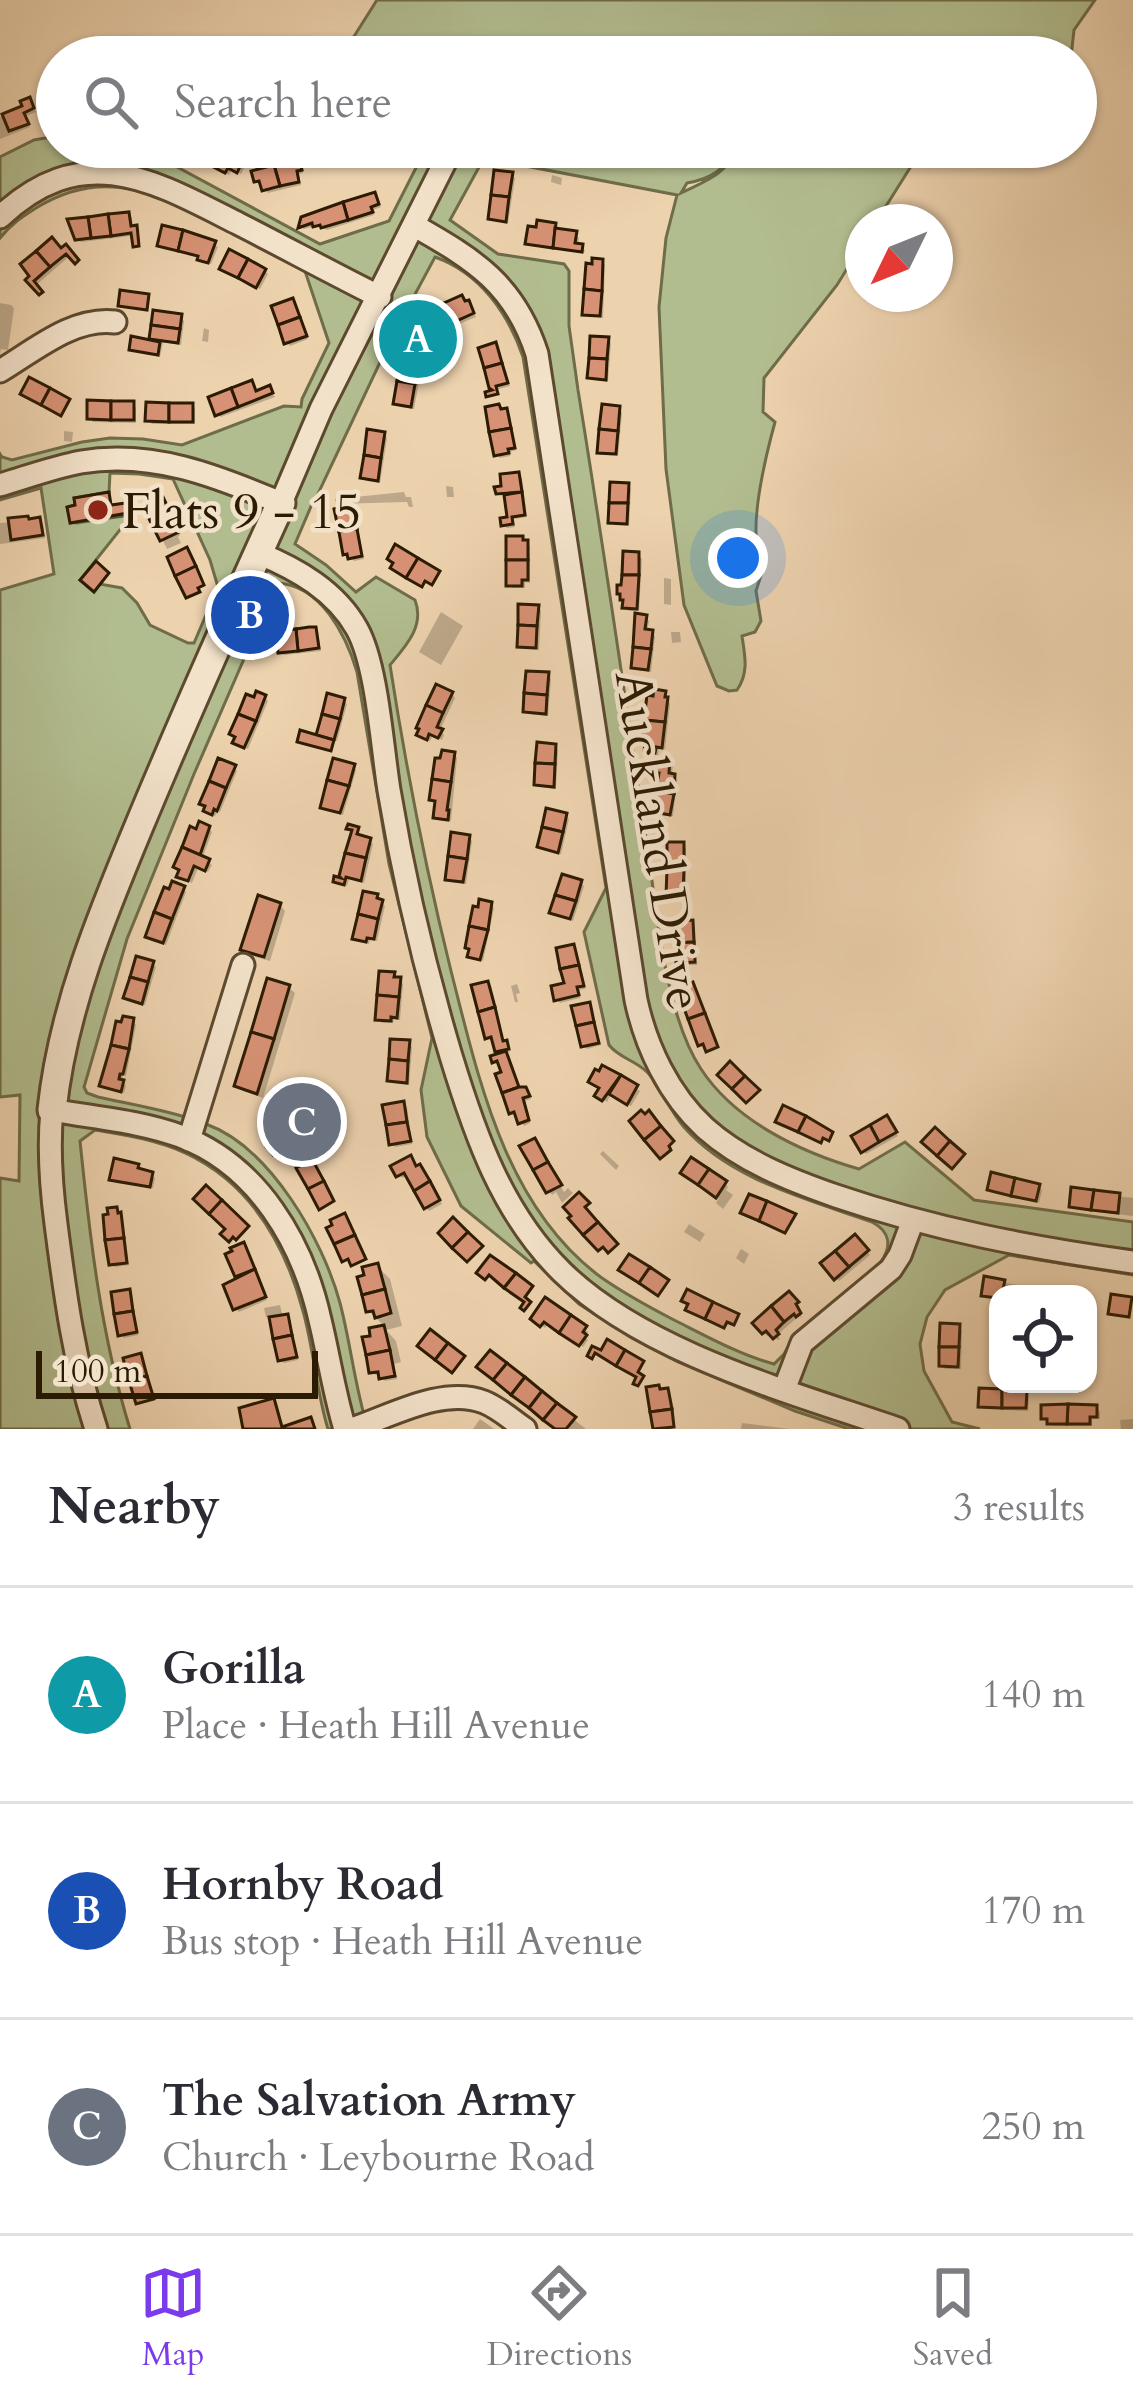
<!DOCTYPE html>
<meta charset="utf-8">
<style>
body{margin:0;font-family:Cardo,serif;background:#f7f7f7;color:#2b2b33}
.controls{position:absolute;right:36px;bottom:36px;display:grid;overflow:hidden;border-radius:24px;box-shadow:0 3px 9px #0004}
.controls button{width:108px;height:108px;display:grid;place-items:center;padding:0;border:0;border-bottom:3px solid #e1e1e2;background:#fff;color:#2b2b33;font:60px sans-serif}
.compass{position:absolute;left:845px;top:204px;width:108px;height:108px;border-radius:50%;background:#fff;box-shadow:0 3px 9px #0004;rotate:227deg}
.scale{position:absolute;left:36px;bottom:30px;width:282px;box-sizing:border-box;padding-left:12px;border:6px solid #2c1b03;border-top:0;font-size:33px;line-height:42px;white-space:nowrap;color:#2c1b03;-webkit-text-stroke:9px #f3e2ca;paint-order:stroke}
.you{position:absolute;left:738px;top:558px;width:42px;height:42px;margin:-30px;border:9px solid #fff;border-radius:50%;background:#1a73e8;box-shadow:0 0 0 18px #1a73e833}
.badge{display:grid;place-items:center;width:78px;height:78px;border-radius:50%;background:#7c3aed;color:#fff;font-size:39px;font-weight:700}
.pin{position:absolute;translate:-50% -50%;border:6px solid #fff;box-shadow:0 3px 12px #0006}
.list{margin:0;padding:0;list-style:none}
h2{display:flex;justify-content:space-between;align-items:center;height:156px;margin:0;padding:0 48px;font-size:51px}
h2 small{font-size:39px;font-weight:400;color:#7c7c81}
.list li{display:grid;grid-template-columns:78px 1fr auto;gap:36px;align-items:center;box-sizing:border-box;height:216px;padding:0 48px;border-top:3px solid #e1e1e2}
.list b{display:block;font-size:45px;white-space:nowrap}
.list p{margin:0;font-size:39px;white-space:nowrap;color:#7c7c81}
.list em{font-size:39px;font-style:normal;color:#7c7c81}
.icon{flex:none;width:66px;height:66px;fill:none;stroke:currentColor;stroke-width:2;stroke-linecap:round;stroke-linejoin:round}
.map{position:relative;flex:none;width:1133px;height:1429px;overflow:hidden}
.search{position:absolute;background:#fff;box-shadow:0 3px 9px #0004;left:36px;right:36px;top:36px;height:132px;display:flex;align-items:center;gap:30px;box-sizing:border-box;padding:0 42px;border-radius:66px;color:#7c7c81;font-size:45px}
.sheet{height:804px;background:#fff}
nav{display:flex;justify-content:space-around;align-items:center;box-sizing:border-box;height:168px;border-top:3px solid #e1e1e2;background:#fff;font-size:33px;color:#7c7c81}
nav a{display:grid;justify-items:center;gap:6px}
nav .on{color:#7c3aed}
.map>svg:first-child{display:block}
.green{fill:#b2bd8f;stroke:#6f6c49;stroke-width:3;fill-rule:evenodd}
.shadow{fill:#0003}
.building{fill:#d79275;stroke:#2c1b03;stroke-width:3}
.lines{fill:none;stroke-linecap:round;stroke-linejoin:round}
.minor-casing{stroke:#5c492e;stroke-width:27}
.tertiary-casing{stroke:#5c492e;stroke-width:33}
.minor{stroke:#f3e2ca;stroke-width:21}
.tertiary{stroke:#f3e2ca;stroke-width:27}
.poi-dot{fill:#8f2418;stroke:#f3e2ca;stroke-width:4.5}
.labels{text-anchor:middle;stroke-width:9;stroke-linejoin:round;paint-order:stroke}
.poi-label{font-size:51px;fill:#2c1b03;stroke:#f3e2ca;text-anchor:start}
.street-label{font-size:51px;fill:#2c1b03;stroke:#f3e2ca}
</style>
<div class="map">
<svg width="1133" height="1429" viewBox="0 0 1133 1429">
<rect width="100%" height="100%" fill="#edd2ae"/>
<filter id="stains"><feTurbulence type="fractalNoise" baseFrequency=".00167" numOctaves="4"/><feColorMatrix values="0 0 0 0 .2 0 0 0 0 .09 0 0 0 0 .02 0 0 0 .5 -.17"/></filter>
<radialGradient id="worn" r=".72"><stop offset=".6" stop-color="#630" stop-opacity="0"/><stop offset="1" stop-color="#630" stop-opacity=".3"/></radialGradient>
<g class="green">
<path d="M377 0H1095L1074 30 1071 57H857L851 54 845 57H341Z"/>
<path d="M57 136V147H140L320 244 389 221 423 154 393 147H737C726 169 711 179 687 183L681 193C714 177 718 178 742 147H928L915 160 876 222H863V243L837 285 764 378 763 412 775 422C766 455 744 538 764 566L756 591 761 621 755 632 742 636C745 656 749 673 737 690L729 691 717 686 684 605 666 469 659 307 666 238 677 195 484 158 450 220 498 254 564 264 569 271V326L578 390C602 537 623 684 645 831 656 899 663 1012 701 1069 735 1121 800 1152 859 1169L905 1142 974 1200 1133 1222V1275L1009 1255 945 1290 927 1317 920 1344 924 1371 952 1422 980 1429H849L795 1411 678 1362 632 1338 579 1304 534 1261 531 1263 461 1206 427 1137 421 1090 432 1038 389 864 357 672C346 635 321 585 277 583L194 774 127 939 84 1087 87 1093 98 1097C134 1105 171 1111 206 1124 270 1147 323 1240 340 1303 351 1345 355 1388 368 1429H328C316 1390 314 1350 303 1311 285 1244 250 1183 185 1153 157 1140 125 1135 95 1130L80 1141C90 1239 101 1335 130 1429H0V1178L19 1181 20 1095 0 1097V590L54 574 41 488 0 500V454L2 457 12 460 82 442 110 438 143 439 182 445 284 406 301 407 302 399 329 343 305 271C277 256 249 241 221 227 157 193 104 166 36 208 22 217 11 224 0 238V157L34 140ZM435 257C480 273 508 313 523 357L606 888 584 932 609 1045C619 1058 635 1060 647 1072 659 1084 670 1111 683 1126 730 1180 807 1199 872 1222 891 1232 892 1247 880 1263L795 1335 784 1354 774 1364C740 1355 706 1336 674 1320 649 1307 625 1294 602 1278 505 1207 479 1080 451 971 426 870 406 768 390 665 406 646 425 626 415 600L376 577 356 592 326 565 295 544 315 497 317 496 391 339ZM110 473 139 474 173 479 210 560 218 587 194 643H188L150 625 137 603 122 588 100 584 93 591 80 580 138 507 131 515 71 523 67 507 75 505 74 498 109 492Z"/>
</g>
<g class="shadow">
<path d="M42 98 57 100V117L53 110 42 106Z"/>
<path d="M29 101 36 112 26 116 30 127 0 139V117L26 107Z"/>
<path d="M190 147H208L244 168 241 174 232 169 229 175 195 156 192 153 194 149Z"/>
<path d="M298 162 303 173 298 174 301 185 268 193 257 181Z"/>
<path d="M511 175 515 178 508 223 495 221 491 218Z"/>
<path d="M552 175 562 178 561 185 551 182Z"/>
<path d="M374 195 381 207 373 210 374 215 327 230 316 226 304 229 301 227Z"/>
<path d="M128 215 132 218 133 228 139 235 81 242 78 238Z"/>
<path d="M554 226 575 234 579 238 578 246 585 250 584 253 532 246 529 243 538 231Z"/>
<path d="M214 244 218 247 211 264 204 263 201 258 164 249 161 245Z"/>
<path d="M66 248 80 265 71 255 35 286 29 280Z"/>
<path d="M602 262 605 265 603 318 589 317 585 313Z"/>
<path d="M226 271H265L268 274 260 289Z"/>
<path d="M293 301 308 339 290 346 287 342Z"/>
<path d="M0 303 11 305 14 308 8 350 27 340 32 348 16 357 12 351 1 349 0 354Z"/>
<path d="M471 307 476 317 435 334 431 331Z"/>
<path d="M156 314 181 317 184 321 181 345 163 342 160 357 135 352 132 349 152 343Z"/>
<path d="M204 328 209 330 208 342 202 341Z"/>
<path d="M608 340 611 343 608 381 594 380 590 377Z"/>
<path d="M496 346 510 386 495 390Z"/>
<path d="M419 357 423 360 414 409 400 407 396 403Z"/>
<path d="M251 384 257 393 269 389 275 397 221 417 218 414Z"/>
<path d="M133 404 136 408V423L93 422 90 418Z"/>
<path d="M192 406 195 409V424H152L148 420Z"/>
<path d="M619 409 622 413 618 456 604 455 600 452Z"/>
<path d="M506 411 510 415 516 450 510 452V456L500 458 497 454 503 412Z"/>
<path d="M64 431 73 432 72 442 64 441Z"/>
<path d="M384 434 387 438 380 483 367 481 363 477Z"/>
<path d="M518 475 522 478 527 517 514 519 515 527 507 528 504 525 510 520 507 497 498 493Z"/>
<path d="M627 485 631 489 629 526 615 525 611 522Z"/>
<path d="M446 486 453 487 454 497H447Z"/>
<path d="M404 492 406 497H411L413 507H409L407 502 336 504 335 499Z"/>
<path d="M108 495 113 508 125 506 130 516 76 525 73 522Z"/>
<path d="M166 504 180 535 178 537 181 543 167 549 147 508Z"/>
<path d="M351 509 355 512 364 559 354 561 346 553Z"/>
<path d="M39 520 43 524 45 538 0 544V523Z"/>
<path d="M522 539 530 546V583L525 582V588H513L509 585Z"/>
<path d="M638 555 642 559 639 611H629L625 607Z"/>
<path d="M664 578 671 579V605L664 604Z"/>
<path d="M538 608 541 611 539 650 523 649 520 645Z"/>
<path d="M441 612 463 626 441 665 419 652Z"/>
<path d="M645 618 649 621 647 632 655 636 651 672 637 670 634 666Z"/>
<path d="M315 630 318 633 321 651 284 655 281 651Z"/>
<path d="M671 632H680L681 642 672 643Z"/>
<path d="M547 675 551 679 548 716 529 714 526 711Z"/>
<path d="M452 694 455 698 440 730 444 735 442 740 433 735 430 741 423 738Z"/>
<path d="M665 694 670 704 665 749 659 748 658 755 651 754 647 750Z"/>
<path d="M265 698 268 701 248 749 239 746 237 739Z"/>
<path d="M344 701 347 704 337 741 334 740 332 750 300 741H327Z"/>
<path d="M555 747 558 750 556 789 540 787 537 784Z"/>
<path d="M454 754 457 758 451 821 439 820 436 817 435 803 432 799Z"/>
<path d="M669 760 673 763 672 775 677 780 673 816 660 815 657 811 662 776 658 772Z"/>
<path d="M353 767 356 770 343 815 327 810 323 807Z"/>
<path d="M234 768 237 771 220 812 218 811 215 816 209 814Z"/>
<path d="M566 816 569 819 561 854 544 850 540 847Z"/>
<path d="M208 828 212 832 202 859 212 865 208 872 198 868 192 883 183 879Z"/>
<path d="M469 838 472 841 466 884 451 882 448 879Z"/>
<path d="M369 841 373 844 364 883 349 879 347 886 340 885 336 881H341Z"/>
<path d="M683 845 686 848V898H672L669 895Z"/>
<path d="M581 883 584 886 573 921 556 915 552 912Z"/>
<path d="M183 889 186 892 166 945 152 939Z"/>
<path d="M376 897 385 906 377 941 370 939 369 944 359 941 355 938Z"/>
<path d="M280 905 285 911 270 961 249 955 243 949Z"/>
<path d="M491 905 494 908 483 961 471 956Z"/>
<path d="M692 923 695 927 697 965H682L679 962Z"/>
<path d="M574 947 577 951 585 989 578 990 580 998 560 1003 557 999 567 986Z"/>
<path d="M152 964 156 967 145 1005 130 1001 127 997Z"/>
<path d="M394 975 403 984 400 1020 394 1019 393 1023H382L378 1019Z"/>
<path d="M487 984 491 987 504 1044 510 1052 504 1053 512 1064 521 1091 526 1090 531 1099 525 1101 530 1123 524 1126 518 1115 511 1112 504 1074 495 1061 502 1055 497 1051 494 1040 487 1037Z"/>
<path d="M517 984 520 993 516 994 518 1002H515L511 986Z"/>
<path d="M289 988 295 993 263 1098 243 1091 237 1085Z"/>
<path d="M589 1005 592 1008 601 1045 587 1049 583 1045Z"/>
<path d="M133 1021 136 1025 126 1076 123 1075 122 1082 126 1086 124 1093 106 1089 102 1085Z"/>
<path d="M408 1043 412 1047 409 1085 394 1083 390 1080Z"/>
<path d="M604 1069 640 1091 631 1106 611 1094 607 1102 601 1099Z"/>
<path d="M319 1093 341 1116 291 1160 286 1155 281 1159 271 1147Z"/>
<path d="M403 1104 407 1107 412 1144 395 1147 392 1143Z"/>
<path d="M890 1122 898 1136 866 1154 863 1151Z"/>
<path d="M537 1145 564 1192 568 1188 573 1193 562 1203 556 1192 552 1195 549 1191Z"/>
<path d="M603 1151 619 1166 616 1170 600 1154Z"/>
<path d="M137 1167 155 1178 153 1188 116 1183 112 1179Z"/>
<path d="M394 1168 423 1171 442 1204 429 1211 408 1175 402 1178Z"/>
<path d="M687 1176 725 1183 728 1187 726 1190 733 1195 723 1209 716 1203 719 1198Z"/>
<path d="M1038 1186 1042 1190 1039 1203 994 1193 990 1189Z"/>
<path d="M1074 1191 1133 1198V1216L1075 1209 1072 1206Z"/>
<path d="M116 1210 123 1219 129 1265 115 1267 111 1263Z"/>
<path d="M689 1224 705 1234 700 1242 684 1232Z"/>
<path d="M855 1238 870 1255 839 1281 824 1263Z"/>
<path d="M247 1249 267 1300 239 1312 236 1309 239 1278 229 1255Z"/>
<path d="M741 1249 749 1254 744 1264 736 1258Z"/>
<path d="M377 1266 390 1279 402 1326 386 1330 396 1341 401 1362 394 1364 397 1379 385 1381 381 1374 376 1375 372 1372V1330L385 1327 369 1311Z"/>
<path d="M987 1280 1024 1286 1028 1289 1027 1294H998V1300L988 1298 984 1295Z"/>
<path d="M129 1292 132 1296 138 1335 124 1338 121 1334Z"/>
<path d="M789 1295 800 1307 798 1309 802 1318 799 1316 777 1335 780 1339 778 1340 771 1333 767 1336 756 1323Z"/>
<path d="M280 1305 283 1317 290 1320 298 1360 284 1363 280 1359 272 1317H266L264 1308Z"/>
<path d="M533 1319 585 1329 588 1332 585 1337 588 1340 583 1347 548 1323 545 1328Z"/>
<path d="M959 1327 962 1330 961 1369H945L942 1365Z"/>
<path d="M490 1354 586 1429H559L480 1367Z"/>
<path d="M1025 1393 1029 1397 1028 1411 985 1409 981 1406Z"/>
<path d="M1096 1408 1100 1412V1419H1092V1426H1053L1044 1417Z"/>
<path d="M480 1419 494 1429H473Z"/>
<path d="M1133 1419V1429H1121L1120 1420Z"/>
<path d="M742 1423 790 1429H741Z"/>
</g>
<g class="building">
<path d="M30 97 34 108 24 113 29 124 9 131 2 114 22 106 20 101Z"/>
<path d="M214 147 242 162 237 173 228 168 225 173 206 163Z"/>
<path d="M299 159 302 170 297 171 299 182 280 186 274 165Z"/>
<path d="M274 165 280 186 262 191 259 181 254 182 251 171Z"/>
<path d="M494 170 513 172 509 197 491 195Z"/>
<path d="M375 192 379 204 371 207 373 212 348 220 343 202Z"/>
<path d="M491 195 509 197 506 222 488 219Z"/>
<path d="M343 202 348 220 321 228 320 225 313 227 312 223 298 228 301 217Z"/>
<path d="M129 212 131 226 137 225 139 246 133 247 131 233 111 236 108 214Z"/>
<path d="M108 214 111 236 91 238 88 217Z"/>
<path d="M88 217 91 238 75 240 67 219Z"/>
<path d="M537 220 556 223 553 248 525 244 528 226 536 227Z"/>
<path d="M162 225 183 230 178 251 157 246Z"/>
<path d="M555 228 577 231 575 243 583 244 582 252 553 248Z"/>
<path d="M183 230 216 241 208 263 197 260 198 256 178 251Z"/>
<path d="M52 237 61 248 66 244 79 260 75 264 66 254 50 267 36 251Z"/>
<path d="M229 249 248 259 238 278 219 269Z"/>
<path d="M36 251 50 267 34 281 43 292 39 295 25 280 29 276 20 264Z"/>
<path d="M592 258 603 259 602 291 584 289 586 263 592 264Z"/>
<path d="M248 259 266 269 256 288 238 278Z"/>
<path d="M584 289 602 291 600 316 582 315Z"/>
<path d="M120 290 149 294 147 310 118 306Z"/>
<path d="M462 295 465 301 469 300 474 313 452 323 444 303Z"/>
<path d="M293 298 300 317 278 325 271 306Z"/>
<path d="M444 303 452 323 429 333 423 319 429 317 426 311Z"/>
<path d="M153 310 182 314 180 329 151 325Z"/>
<path d="M300 317 307 336 284 344 278 325Z"/>
<path d="M151 325 180 329 178 343 149 339Z"/>
<path d="M131 336 160 342 158 355 129 350Z"/>
<path d="M590 336 609 337 607 359 589 358Z"/>
<path d="M496 342 502 363 484 368 478 348Z"/>
<path d="M402 351 421 354 415 384 397 381Z"/>
<path d="M589 358 607 359 606 380 587 378Z"/>
<path d="M502 363 508 383 496 386 498 394 486 397 485 392 492 390 489 388 484 368Z"/>
<path d="M29 377 50 388 41 405 20 394Z"/>
<path d="M252 380 256 391 270 385 273 393 238 407 231 388Z"/>
<path d="M397 381 415 384 411 407 393 404Z"/>
<path d="M50 388 70 399 61 416 41 405Z"/>
<path d="M231 388 238 407 215 416 208 397Z"/>
<path d="M87 400 111 401V420L87 419Z"/>
<rect x="111" y="401" width="23" height="19"/>
<path d="M146 402 169 403V422L145 421Z"/>
<rect x="169" y="403" width="24" height="19"/>
<path d="M499 404 501 409 507 408 511 428 489 432 485 407Z"/>
<path d="M602 404 620 406 618 431 599 429Z"/>
<path d="M511 428 515 448 508 449 509 453 494 456 489 432Z"/>
<path d="M367 429 385 432 381 458 364 455Z"/>
<path d="M599 429 618 431 616 454 597 453Z"/>
<path d="M364 455 381 458 378 481 360 478Z"/>
<path d="M519 472 522 492 496 494 494 487 501 486 500 474Z"/>
<path d="M610 482 629 483 628 503H609Z"/>
<path d="M109 492 111 505 126 503 128 513 70 523 67 507 75 505 74 498Z"/>
<path d="M522 492 525 515 512 517 513 524 501 526 500 518 507 517 504 495Z"/>
<path d="M163 497 172 516 152 525 143 506Z"/>
<path d="M609 503H628L627 524 608 523Z"/>
<path d="M352 505 357 529 339 532 334 509Z"/>
<path d="M28 516 29 519 40 517 43 535 11 540 8 518Z"/>
<path d="M172 516 179 532 160 541 152 525Z"/>
<path d="M357 529 362 556 348 559 347 554 343 555 339 532Z"/>
<path d="M506 536H523V540H528V560H506Z"/>
<path d="M395 544 418 558 406 578 390 568 393 563 387 559Z"/>
<path d="M187 547 196 566 175 576 167 557Z"/>
<path d="M623 551 639 552V575H622Z"/>
<path d="M418 558 440 571 432 585 425 581 422 587 406 578Z"/>
<path d="M506 560H528V580H522V586H506Z"/>
<path d="M96 561 109 573 94 592 80 580Z"/>
<path d="M196 566 204 585 198 588 200 592 186 598 175 576Z"/>
<path d="M622 575H639L637 609 622 608 623 600H620V594H617V585H621Z"/>
<path d="M518 604 539 605 537 626 518 625Z"/>
<path d="M635 613 647 615 645 629 653 630 651 649 633 647Z"/>
<path d="M518 625 537 626 536 648 517 647Z"/>
<path d="M309 627H316L319 648 298 651 296 629Z"/>
<path d="M296 629 298 651 278 653 275 631Z"/>
<path d="M633 647 651 649 648 670 631 668Z"/>
<path d="M526 671 549 672 547 695 524 693Z"/>
<path d="M436 684 453 692 443 713 426 705Z"/>
<path d="M654 689 666 691 665 697H668L665 722 644 720 647 695 653 696Z"/>
<path d="M256 691 266 695 256 721 238 714 246 694 254 697Z"/>
<path d="M327 693 345 698 340 719 322 714Z"/>
<path d="M524 693 547 695 546 714 523 712Z"/>
<path d="M426 705 443 713 437 727 443 729 438 738 429 734 427 740 416 735 419 729 416 728Z"/>
<path d="M238 714 256 721 244 748 232 743 235 737 229 734Z"/>
<path d="M322 714 340 719 334 740 316 735Z"/>
<path d="M644 720 665 722 662 748 656 747 655 753 644 751 645 744H641Z"/>
<path d="M300 730 334 740 331 751 297 742Z"/>
<path d="M537 742 556 744 555 764 535 763Z"/>
<path d="M442 750 455 752 451 782 432 779 435 758H440Z"/>
<path d="M670 757 669 773 675 774 674 794 656 791 659 773H655V759Z"/>
<path d="M218 758 236 765 226 788 209 781Z"/>
<path d="M333 758 355 764 349 786 327 780Z"/>
<path d="M535 763 555 764 554 787 534 785Z"/>
<path d="M432 779 451 782 447 810H449L448 820 433 818 435 801 429 800Z"/>
<path d="M327 780 349 786 340 813 320 808Z"/>
<path d="M209 781 226 788 217 811 214 809 212 815 203 811 205 806 199 804Z"/>
<path d="M656 791 674 794 670 815 654 812Z"/>
<path d="M546 808 567 813 563 832 542 827Z"/>
<path d="M199 821 210 826 200 855 182 847 190 826 196 829Z"/>
<path d="M348 824 359 827 357 834 371 838 366 858 345 853 352 830 346 829Z"/>
<path d="M542 827 563 832 558 853 537 847Z"/>
<path d="M451 832 470 835 467 859 448 856Z"/>
<rect x="667" y="842" width="17" height="26"/>
<path d="M182 847 210 859 205 871 194 866 188 881 176 877 179 870 173 867Z"/>
<path d="M345 853 366 858 361 881 346 877 344 885 333 882 334 876 341 878 339 876Z"/>
<path d="M448 856 467 859 463 882 445 880Z"/>
<path d="M667 868H684L683 896H666Z"/>
<path d="M562 874 582 880 576 901 555 895Z"/>
<path d="M172 881 185 886 172 919 154 912 164 887 169 889Z"/>
<path d="M363 891 378 894 377 898 383 900 378 919 358 914Z"/>
<path d="M258 895 281 903 264 957 240 950Z"/>
<path d="M555 895 576 901 570 919 549 913Z"/>
<path d="M479 899 492 902 488 930 469 926 473 906 478 907Z"/>
<path d="M154 912 172 919 163 943 145 937Z"/>
<path d="M358 914 378 919 374 939 367 938 366 942 352 939Z"/>
<path d="M693 920 694 942 675 943 674 921Z"/>
<path d="M469 926 488 930 480 960 467 957 469 949 465 948Z"/>
<path d="M694 942 695 962 676 963 675 943Z"/>
<path d="M574 944 579 965 560 969 556 948Z"/>
<path d="M136 956 154 961 148 982 130 977Z"/>
<path d="M579 965 584 986 577 987 579 995 554 1001 551 986 564 983 560 969Z"/>
<path d="M379 971 395 972 394 977H401L399 997 377 995Z"/>
<path d="M130 977 148 982 142 1004 123 998Z"/>
<path d="M267 978 290 985 274 1039 251 1032Z"/>
<path d="M488 981 495 1007 478 1012 471 985Z"/>
<path d="M693 982 705 1013 688 1019 679 995 685 993 683 986Z"/>
<path d="M377 995 399 997 397 1018 391 1017V1021L375 1020Z"/>
<path d="M590 1002 594 1022 576 1026 571 1006Z"/>
<path d="M495 1007 503 1041 507 1040 509 1049 495 1052 491 1037 485 1039 478 1012Z"/>
<path d="M705 1013 718 1047 706 1052 703 1044 698 1046 688 1019Z"/>
<path d="M123 1016 134 1018 129 1049 111 1045 116 1021 121 1022Z"/>
<path d="M594 1022 599 1043 581 1047 576 1026Z"/>
<path d="M251 1032 274 1039 257 1094 234 1086Z"/>
<path d="M390 1039 410 1040 408 1061 389 1059Z"/>
<path d="M111 1045 129 1049 123 1074H120L119 1079 124 1080 121 1092 99 1086Z"/>
<path d="M506 1051 519 1087 502 1093 495 1074 501 1072 497 1061 492 1063 490 1056Z"/>
<path d="M389 1059 408 1061 407 1083 387 1081Z"/>
<path d="M730 1061 745 1076 732 1089 717 1075Z"/>
<path d="M602 1065 621 1075 602 1101 594 1096 599 1088 588 1082 595 1069 599 1071Z"/>
<path d="M621 1075 638 1085 627 1105 609 1094Z"/>
<path d="M745 1076 760 1090 746 1103 732 1089Z"/>
<path d="M519 1087H526L530 1096 523 1098 529 1120 518 1124 514 1112 509 1114 502 1093Z"/>
<path d="M319 1089 337 1109 284 1157 278 1151 273 1155 266 1147 271 1143 265 1136Z"/>
<path d="M404 1101 407 1122 386 1125 382 1105Z"/>
<path d="M783 1105 806 1116 798 1132 775 1122Z"/>
<path d="M641 1110 645 1114 649 1110 661 1126 644 1140 629 1121Z"/>
<path d="M887 1115 897 1132 879 1142 870 1125Z"/>
<path d="M806 1116 833 1132 829 1141 823 1138 821 1143 798 1132Z"/>
<path d="M407 1122 411 1141 389 1145 386 1125Z"/>
<path d="M870 1125 879 1142 861 1153 851 1136Z"/>
<path d="M661 1126 674 1141 669 1146 671 1150 660 1159 644 1140Z"/>
<path d="M935 1127 950 1141 937 1156 921 1142Z"/>
<path d="M535 1138 548 1162 533 1170 519 1146Z"/>
<path d="M950 1141 965 1154 952 1169 937 1156Z"/>
<path d="M411 1155 416 1166 420 1164 430 1181 414 1191 404 1173 396 1177 390 1166Z"/>
<path d="M691 1157 709 1169 698 1185 680 1173Z"/>
<path d="M114 1158 139 1164 138 1168 153 1172 150 1187 109 1180Z"/>
<path d="M312 1159 324 1181 308 1189 296 1168Z"/>
<path d="M548 1162 562 1185 546 1193 533 1170Z"/>
<path d="M709 1169 727 1181 716 1198 698 1185Z"/>
<path d="M991 1172 1015 1178 1011 1196 987 1190Z"/>
<path d="M1015 1178 1040 1184 1036 1201 1011 1196Z"/>
<path d="M324 1181 334 1201 319 1210 308 1189Z"/>
<path d="M430 1181 440 1200 424 1209 414 1191Z"/>
<path d="M206 1185 222 1200 209 1214 193 1199Z"/>
<path d="M1071 1187 1094 1190 1091 1210 1069 1207Z"/>
<path d="M1094 1190 1120 1193 1118 1213 1091 1210Z"/>
<path d="M579 1192 590 1203 585 1207 598 1222 583 1235 568 1218 571 1216 563 1207Z"/>
<path d="M749 1194 767 1201 759 1221 740 1213Z"/>
<path d="M222 1200 249 1226 236 1240 233 1237 229 1242 220 1234 225 1229 209 1214Z"/>
<path d="M767 1201 796 1214 785 1233 759 1221Z"/>
<path d="M117 1207 118 1213 121 1212 124 1238 105 1240 103 1215 108 1214 107 1208Z"/>
<path d="M345 1213 355 1235 334 1244 326 1228 332 1225 330 1220Z"/>
<path d="M453 1217 468 1232 452 1248 438 1233Z"/>
<path d="M598 1222 618 1244 608 1253 603 1247 598 1251 583 1235Z"/>
<path d="M468 1232 483 1246 467 1262 452 1248Z"/>
<path d="M855 1234 869 1250 849 1267 835 1251Z"/>
<path d="M355 1235 366 1259 351 1266 348 1259 342 1262 334 1244Z"/>
<path d="M124 1238 127 1263 109 1265 105 1240Z"/>
<path d="M244 1242 255 1269 235 1277 225 1254 232 1251 230 1248Z"/>
<path d="M835 1251 849 1267 834 1280 820 1263Z"/>
<path d="M629 1254 650 1267 639 1283 618 1270Z"/>
<path d="M490 1255 516 1273 504 1288 489 1275 485 1280 476 1273Z"/>
<path d="M378 1263 385 1289 362 1295 357 1277 364 1275 362 1267Z"/>
<path d="M650 1267 669 1280 658 1296 639 1283Z"/>
<path d="M255 1269 266 1297 233 1310 223 1285Z"/>
<path d="M516 1273 533 1286 525 1297 531 1302 524 1311 520 1308 524 1302 504 1288Z"/>
<path d="M984 1276 1005 1280 1002 1294H998V1298L981 1296Z"/>
<path d="M130 1289 133 1311 114 1314 111 1292Z"/>
<path d="M385 1289 391 1313 375 1318 373 1311 366 1312 362 1295Z"/>
<path d="M687 1289 713 1302 705 1319 685 1310 688 1304 681 1301Z"/>
<path d="M789 1291 799 1302 796 1304 801 1313 796 1317 794 1314 784 1322 771 1306Z"/>
<path d="M1111 1294 1132 1297 1129 1317 1108 1314Z"/>
<path d="M545 1297 571 1315 559 1333 544 1322 540 1327 530 1319Z"/>
<path d="M713 1302 739 1314 734 1325 727 1322 724 1328 705 1319Z"/>
<path d="M771 1306 784 1322 776 1330 779 1334 773 1339 766 1331 762 1334 752 1323Z"/>
<path d="M133 1311 137 1332 118 1336 114 1314Z"/>
<path d="M288 1314 292 1335 273 1339 269 1317Z"/>
<path d="M571 1315 587 1326 583 1332 587 1335 579 1346 559 1333Z"/>
<path d="M940 1323 960 1324 959 1347H939Z"/>
<path d="M384 1325 390 1350 366 1355 362 1337 370 1336 369 1328Z"/>
<path d="M430 1329 448 1343 435 1360 417 1346Z"/>
<path d="M292 1335 297 1357 278 1361 273 1339Z"/>
<path d="M607 1339 625 1350 616 1366 595 1353 592 1359 587 1356 592 1346 601 1350Z"/>
<path d="M448 1343 465 1356 452 1373 435 1360Z"/>
<path d="M939 1347H959L958 1367 939 1366Z"/>
<path d="M390 1350 395 1376 379 1379 378 1372 369 1373 366 1355Z"/>
<path d="M490 1350 507 1363 493 1380 476 1367Z"/>
<path d="M625 1350 644 1361 638 1372 644 1376 638 1386 633 1384 636 1377 616 1366Z"/>
<path d="M141 1353 147 1376 129 1381 123 1358Z"/>
<path d="M507 1363 525 1377 511 1395 493 1380Z"/>
<path d="M147 1376 154 1399 136 1404 129 1381Z"/>
<path d="M525 1377 542 1391 529 1408 511 1395Z"/>
<path d="M659 1385 660 1389 668 1388 672 1409 650 1412 646 1387Z"/>
<path d="M979 1388 1002 1389V1408L978 1407Z"/>
<path d="M1002 1389 1027 1390 1026 1408H1002Z"/>
<path d="M542 1391 557 1403 543 1420 529 1408Z"/>
<path d="M274 1398 282 1427 311 1417 315 1429H243L239 1408Z"/>
<path d="M557 1403 576 1417 566 1429H555L543 1420Z"/>
<path d="M1068 1404 1097 1405V1417H1090V1424H1067Z"/>
<path d="M1068 1404 1067 1424H1047V1419H1041V1405Z"/>
<path d="M672 1409 674 1427 653 1429 650 1412Z"/>
</g>
<g class="lines">
<g class="minor-casing">
<g id="minor">
<path d="M0 217C84 138 154 181 239 224 286 248 332 273 380 297"/>
<path d="M415 226C475 260 515 285 537 354L636 1000C646 1047 669 1095 705 1128 742 1161 790 1180 836 1196 933 1229 1031 1248 1133 1262"/>
<path d="M0 371C35 350 73 317 115 322"/>
<path d="M0 485C27 477 54 467 81 462 152 450 217 476 281 503L321 409 446 160"/>
<path d="M258 553C297 569 336 591 357 629 377 665 382 746 389 790 404 880 425 969 451 1056 475 1135 502 1213 562 1272 645 1353 791 1392 898 1429"/>
<path d="M189 1140 243 965"/>
<path d="M784 1390 802 1343 891 1269 900 1255 913 1220"/>
<path d="M96 1429C74 1362 65 1294 56 1224 51 1186 48 1149 52 1110 95 1118 139 1121 180 1136 258 1165 303 1243 320 1320 329 1357 334 1393 345 1429"/>
<path d="M352 1429C391 1416 443 1386 484 1402 499 1408 512 1420 525 1429"/>
</g>
</g>
<g class="tertiary-casing">
<path id="tertiary" d="M52 1110C63 1006 104 910 144 814 188 709 234 606 281 503"/>
</g>
<use href="#minor" class="minor"/>
<use href="#tertiary" class="tertiary"/>
</g>
<circle class="poi-dot" cx="98" cy="510" r="12"/>
<g class="labels">
<g class="poi-label">
<text x="122" y="528">Flats 9 - 15</text>
</g>
<g class="street-label">
<text transform="translate(660 840) rotate(81)" y="18">Auckland Drive</text>
</g>
</g>
<rect width="100%" height="100%" filter="url(#stains)"/>
<rect width="100%" height="100%" fill="url(#worn)"/>
</svg>
<div class="controls">
<button><svg class="icon" aria-label="locate" viewBox="0 0 24 24"><circle cx="12" cy="12" r="6"/><path d="M12 2v4M12 18v4M2 12h4M18 12h4"/></svg></button>
</div>
<svg class="compass" viewBox="-18 -18 36 36"><path d="M0-13l5 13h-10z" fill="#e53935"/><path d="M0 13l5-13h-10z" fill="#7c7c81"/></svg>
<div class="scale">100 m</div>
<div class="you"></div>
<div class="pin badge" style="left:418px;top:339px;background:#0f9aa8">A</div>
<div class="pin badge" style="left:250px;top:615px;background:#1a4fb4">B</div>
<div class="pin badge" style="left:302px;top:1122px;background:#6b7280">C</div>
<div class="search"><svg class="icon" aria-label="search" viewBox="0 0 24 24"><circle cx="10" cy="10" r="6"/><path d="M15 15l6 6"/></svg>Search here</div>
</div>
<section class="sheet">
<h2>Nearby<small>3 results</small></h2>
<ul class="list">
<li><span class="badge" style="background:#0f9aa8">A</span><div><b>Gorilla</b><p>Place · Heath Hill Avenue</p></div><em>140 m</em></li>
<li><span class="badge" style="background:#1a4fb4">B</span><div><b>Hornby Road</b><p>Bus stop · Heath Hill Avenue</p></div><em>170 m</em></li>
<li><span class="badge" style="background:#6b7280">C</span><div><b>The Salvation Army</b><p>Church · Leybourne Road</p></div><em>250 m</em></li>
</ul>
</section>
<nav>
<a class="on"><svg class="icon" aria-label="map" viewBox="0 0 24 24"><path d="M3 6l6-2 6 2 6-2v14l-6 2-6-2-6 2zM9 4v14M15 6v14"/></svg>Map</a>
<a><svg class="icon" aria-label="directions" viewBox="0 0 24 24"><path d="M12 3l9 9-9 9-9-9zM9 14v-3h6M13 9l2 2-2 2"/></svg>Directions</a>
<a><svg class="icon" aria-label="saved" viewBox="0 0 24 24"><path d="M7 4h10v16l-5-4-5 4z"/></svg>Saved</a>
</nav>
